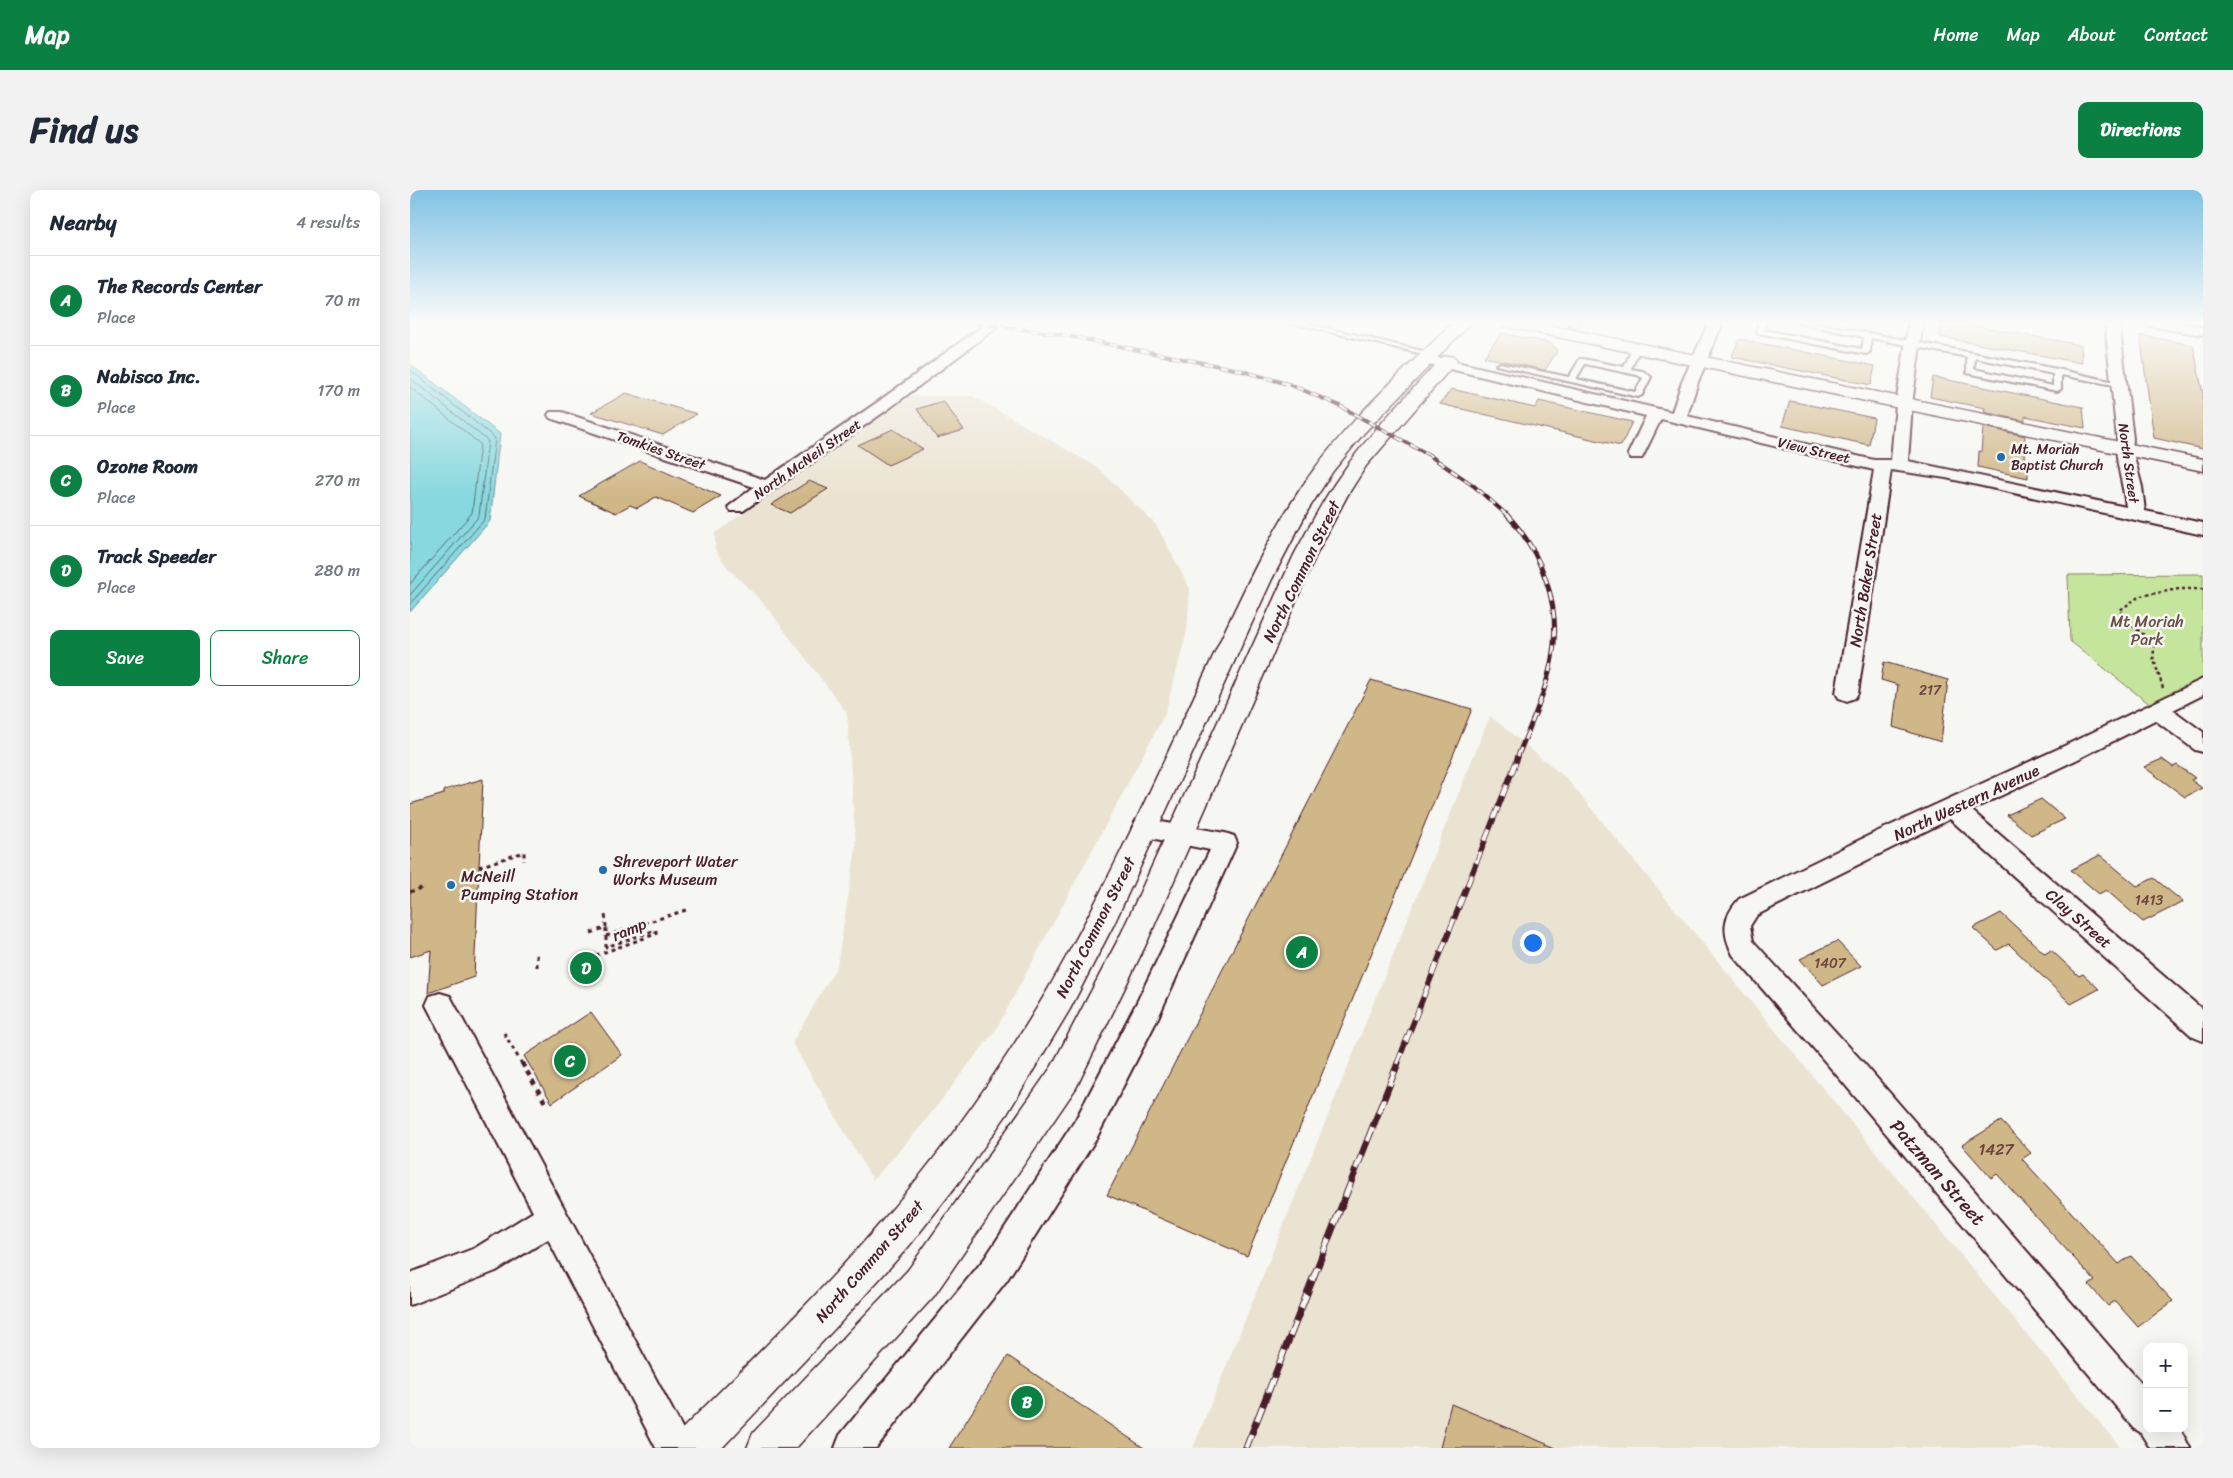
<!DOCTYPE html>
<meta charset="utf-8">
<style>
body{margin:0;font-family:Sriracha,sans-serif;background:#f2f2f3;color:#1f2937}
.controls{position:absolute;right:15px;bottom:15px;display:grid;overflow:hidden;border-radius:10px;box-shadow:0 5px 20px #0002}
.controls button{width:45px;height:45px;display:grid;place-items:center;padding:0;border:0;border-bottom:1px solid #e0e1e3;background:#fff;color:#1f2937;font:25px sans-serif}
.you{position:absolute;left:1122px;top:752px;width:18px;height:18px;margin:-12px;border:4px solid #fff;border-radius:50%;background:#1a73e8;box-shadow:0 0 0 8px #1a73e833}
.badge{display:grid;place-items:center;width:32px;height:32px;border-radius:50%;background:#0b8043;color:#fff;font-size:16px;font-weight:700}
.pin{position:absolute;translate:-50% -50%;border:2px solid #fff;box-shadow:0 1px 5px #0006}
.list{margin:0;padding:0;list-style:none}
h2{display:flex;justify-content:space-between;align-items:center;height:65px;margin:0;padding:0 20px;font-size:21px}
h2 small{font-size:16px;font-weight:400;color:#747a83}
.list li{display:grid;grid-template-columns:32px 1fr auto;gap:15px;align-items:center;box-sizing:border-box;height:90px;padding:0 20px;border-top:1px solid #e0e1e3}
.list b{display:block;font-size:19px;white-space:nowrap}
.list p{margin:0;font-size:16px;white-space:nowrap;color:#747a83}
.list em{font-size:16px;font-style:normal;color:#747a83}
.actions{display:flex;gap:10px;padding:15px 20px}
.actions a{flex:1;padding:11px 0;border:1px solid #0b8043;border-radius:10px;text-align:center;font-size:18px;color:#0b8043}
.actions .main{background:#0b8043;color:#fff}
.map{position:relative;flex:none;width:1793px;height:1258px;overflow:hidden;border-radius:10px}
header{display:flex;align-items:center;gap:30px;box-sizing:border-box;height:70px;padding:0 25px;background:#0b8043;color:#fff}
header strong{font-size:24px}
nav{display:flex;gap:28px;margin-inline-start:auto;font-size:18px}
.intro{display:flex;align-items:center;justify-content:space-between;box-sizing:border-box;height:120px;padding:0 30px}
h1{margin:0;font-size:35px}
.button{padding:12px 22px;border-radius:10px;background:#0b8043;color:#fff;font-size:18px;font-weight:700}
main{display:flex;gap:30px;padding:0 30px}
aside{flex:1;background:#fff;border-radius:10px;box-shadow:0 5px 20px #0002}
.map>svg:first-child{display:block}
.built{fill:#ebe3d2}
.green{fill:#c5e59d;stroke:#888264}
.water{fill:#87d8df;stroke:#6f8e97}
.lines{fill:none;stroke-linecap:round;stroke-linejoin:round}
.shore{stroke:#626973;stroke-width:1}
.building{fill:#d0b787;stroke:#4a1f2b}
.lane-casing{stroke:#4a1f2b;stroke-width:4}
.street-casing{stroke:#4a1f2b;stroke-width:4}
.secondary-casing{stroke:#4a1f2b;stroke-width:3}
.path-far2{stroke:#4a1f2b;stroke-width:2.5;stroke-dasharray:3 3;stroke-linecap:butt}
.path-far1{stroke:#4a1f2b;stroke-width:3;stroke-dasharray:4 4;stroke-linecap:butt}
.path{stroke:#4a1f2b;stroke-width:4.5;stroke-dasharray:5 5;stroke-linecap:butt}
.lane{fill:#f6f6f2;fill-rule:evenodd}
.street{fill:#f6f6f2;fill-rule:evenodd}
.secondary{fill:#f6f6f2;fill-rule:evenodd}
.rail-far3-casing{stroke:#4a1f2b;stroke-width:4}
.rail-far2-casing{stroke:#4a1f2b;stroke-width:5}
.rail-far1-casing{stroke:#4a1f2b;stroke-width:5.5}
.rail-casing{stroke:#4a1f2b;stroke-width:7}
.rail-far3{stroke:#f6f6f2;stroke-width:2.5;stroke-dasharray:8;stroke-linecap:butt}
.rail-far2{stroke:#f6f6f2;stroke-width:3;stroke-dasharray:9;stroke-linecap:butt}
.rail-far1{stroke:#f6f6f2;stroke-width:4;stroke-dasharray:12;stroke-linecap:butt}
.rail{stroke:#f6f6f2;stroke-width:5;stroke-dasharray:15;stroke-linecap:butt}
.poi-dot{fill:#1f6fb2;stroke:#f6f6f2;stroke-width:2}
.labels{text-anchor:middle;stroke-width:5;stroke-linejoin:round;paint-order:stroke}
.far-poi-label{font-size:14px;fill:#4a1f2b;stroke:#f6f6f2;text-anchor:start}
.far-street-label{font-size:14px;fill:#4a1f2b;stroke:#f6f6f2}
.number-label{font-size:14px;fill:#6c4542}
.street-label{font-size:16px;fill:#4a1f2b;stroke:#f6f6f2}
.park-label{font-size:16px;fill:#695048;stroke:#f6f6f2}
.poi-label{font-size:16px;fill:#4a1f2b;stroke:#f6f6f2;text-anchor:start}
.near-number-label{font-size:16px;fill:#6c4542}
.near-street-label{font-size:19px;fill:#4a1f2b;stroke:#f6f6f2}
</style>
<header>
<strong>Map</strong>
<nav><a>Home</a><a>Map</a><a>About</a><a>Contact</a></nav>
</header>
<div class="intro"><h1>Find us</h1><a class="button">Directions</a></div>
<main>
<aside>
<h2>Nearby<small>4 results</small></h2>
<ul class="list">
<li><span class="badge">A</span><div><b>The Records Center</b><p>Place</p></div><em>70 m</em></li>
<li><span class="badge">B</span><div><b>Nabisco Inc.</b><p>Place</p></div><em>170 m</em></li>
<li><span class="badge">C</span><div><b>Ozone Room</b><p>Place</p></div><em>270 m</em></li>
<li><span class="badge">D</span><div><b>Track Speeder</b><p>Place</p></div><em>280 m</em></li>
</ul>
<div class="actions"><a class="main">Save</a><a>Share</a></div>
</aside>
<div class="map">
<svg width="1793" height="1258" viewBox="0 0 1793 1258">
<rect width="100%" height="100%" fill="#f6f6f2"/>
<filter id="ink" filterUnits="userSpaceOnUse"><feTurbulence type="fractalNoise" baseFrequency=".02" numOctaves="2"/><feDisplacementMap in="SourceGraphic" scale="10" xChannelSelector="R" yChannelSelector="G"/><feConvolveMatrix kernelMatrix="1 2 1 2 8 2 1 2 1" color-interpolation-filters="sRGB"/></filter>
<g filter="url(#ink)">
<g class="built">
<path d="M501 206H563L687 277 747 336 780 399 777 441 755 524 587 838 512 935 463 990 382 853 427 776 446 657 437 523 355 415 318 378 305 360V343Z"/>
<path d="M1080 526 1156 588 1711 1258H783Z"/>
</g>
<path class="green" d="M1793 384V497L1747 520 1660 451 1658 385Z"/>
<path class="water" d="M0 174 90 244 80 331 0 422Z"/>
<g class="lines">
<g class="shore">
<path d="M0 180 85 248 75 329 0 414"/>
<path d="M0 188 78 251 69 326 0 405"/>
<path d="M0 197 70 254 62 323 0 394"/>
</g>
</g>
<g class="building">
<path d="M1532 132H1545L1671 155 1672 173 1530 147Z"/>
<path d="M1091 143 1140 153 1148 160 1135 180 1074 167Z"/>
<path d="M1730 145 1783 155 1793 204V259L1744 248Z"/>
<path d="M1329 149 1465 176 1461 195 1322 167Z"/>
<path d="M1523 187 1673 217 1675 238 1615 226V231L1574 222 1575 218 1520 207Z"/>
<path d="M1041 199 1125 218 1129 211 1222 232 1211 256 1030 214Z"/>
<path d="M216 203 287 224 253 245 181 223Z"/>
<path d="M533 211 554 240 527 248 507 219Z"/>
<path d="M1380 211 1464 228 1459 255 1372 236Z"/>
<path d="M1573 237 1615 246 1614 272H1618V288L1568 277 1569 261 1571 262Z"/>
<path d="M483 239 513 259 478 275 448 255Z"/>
<path d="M230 271 311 306 283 323 246 307 227 318 220 315 206 323 169 306Z"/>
<path d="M399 291 418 299 380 323 361 315Z"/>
<path d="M1474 472 1538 490 1531 552 1483 537 1488 495 1471 490Z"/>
<path d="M961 490 1062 519 837 1066 697 1005Z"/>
<path d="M1752 569 1763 577 1767 575 1785 588 1781 590 1792 598 1775 607 1734 577Z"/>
<path d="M73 589 64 787 18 803 21 760 0 767V614L34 604V600Z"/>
<path d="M1631 609 1655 629 1621 645 1597 625Z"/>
<path d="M1690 665 1727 696 1744 688 1773 712 1733 732 1696 700 1689 704 1661 680Z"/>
<path d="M1591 723 1635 764 1641 760 1669 786 1673 784 1689 799 1661 814 1599 754 1587 760 1563 738Z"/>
<path d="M1427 751 1451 776 1413 795 1390 769Z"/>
<path d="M181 822 212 865 142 913 114 866Z"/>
<path d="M1591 931 1621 963 1612 969 1709 1074 1721 1066 1763 1111 1728 1137 1705 1111 1698 1116 1679 1095 1685 1091 1587 984 1581 988 1552 955Z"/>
<path d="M598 1166 734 1258H539Z"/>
<path d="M1041 1214 1146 1258H1030Z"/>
</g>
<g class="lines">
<g class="lane-casing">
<g id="lane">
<path d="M878 132H892L1025 164 1021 166Z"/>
<path d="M1162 132H1170L1164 137 1160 135Z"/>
<path d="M1348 132H1356L1354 140 1452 159 1454 147 1384 132H1400L1458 143 1647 179 1713 194 1709 196 1651 185V199L1647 201 1557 183V167L1461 148 1460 162 1456 164 1347 143ZM1565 168 1643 184V196L1564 179Z"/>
<path d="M1223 157 1230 159 1221 179 1233 181 1241 187 1232 205 1228 207 1086 175 1090 173 1159 187 1170 169H1173L1214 177ZM1175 174 1227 185 1233 188 1225 202 1166 189Z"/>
</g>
</g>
<g class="street-casing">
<g id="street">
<path d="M578 132H594L481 217 333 321H321L318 317 344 297 140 228 138 225 140 222H152L355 290 469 211Z"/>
<path d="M1299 132H1313L1288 192 1277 226 1464 270H1481L1486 214 1499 132H1513L1502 214 1498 271 1716 317C1714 295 1704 271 1707 249L1695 132H1709L1723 249 1722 259 1732 297 1735 321 1793 333V345L1536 288 1481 280 1448 503 1445 508 1437 511 1429 508 1426 503 1464 280 1251 229 1234 264 1232 268H1220L1218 264 1236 226 1011 172 1009 169 1011 166 1016 165 1262 222 1272 192Z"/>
<path d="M1732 132H1765L1793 137V145L1739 136Z"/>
<path d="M1793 489V505L1763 520 1793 542V562L1785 560 1745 530 1668 569 1561 620 1793 820V851L1783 847 1540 629 1347 725 1340 736 1343 751 1451 870 1737 1200V1239H1770L1780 1258H1740L1730 1242 1725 1239 1431 890 1323 765C1312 743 1312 728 1329 709L1464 643 1652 557Z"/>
<path d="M734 629 815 643 824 646 827 653 747 830 686 949 597 1090 466 1258H425L430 1245 575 1068 666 929 727 812 800 660 726 645 722 638 726 631Z"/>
<path d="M30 803 40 806 283 1258H246L138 1049 86 1081 0 1115V1083L65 1058 123 1022 16 815 20 806Z"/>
</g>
</g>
<g class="secondary-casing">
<g id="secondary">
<path d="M1044 132H1062L954 243 923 281 898 320 862 389 705 732 660 819 597 924 549 992 499 1056 430 1133 312 1258H262L268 1243C338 1174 409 1105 473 1030 535 959 589 882 637 801 698 696 747 585 799 475 827 415 854 354 891 298 933 235 990 184 1044 132Z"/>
<path d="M1091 132H1124L1793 269V281L1099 137 1093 136Z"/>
<path d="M1038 166 1044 167 1047 171 956 276 937 306 906 365 738 750 666 898 524 1106 386 1258H337L343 1243 498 1080 642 876 711 744 884 365C899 338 912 311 930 286 959 243 997 206 1032 167Z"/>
</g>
</g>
<path class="path-far2" d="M1753 498 1743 467 1745 454 1719 433 1710 420 1730 406 1769 399H1793"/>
<g class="path-far1">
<path d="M69 677 114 662V671"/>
<path d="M0 702 14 697"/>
<path d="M181 743 196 737 195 722"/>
<path d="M196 746 276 720"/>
<path d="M178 768 246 744V740L196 757V737"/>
<path d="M127 777V766L129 765"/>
<path d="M94 843 112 874"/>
</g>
<path class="path" d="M112 873 136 914"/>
<use href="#lane" class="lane"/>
<use href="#street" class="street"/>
<use href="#secondary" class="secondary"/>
<g class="rail-far3-casing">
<path id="rail-far3" d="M557 132 648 144 829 180 881 195 928 215 1019 265 1064 296 1098 326"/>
</g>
<g class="rail-far2-casing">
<path id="rail-far2" d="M1096 324C1132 361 1152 417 1142 468 1136 503 1120 536 1107 568"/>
</g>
<g class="rail-far1-casing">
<path id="rail-far1" d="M987 874 1108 567"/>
</g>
<g class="rail-casing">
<path id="rail" d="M836 1258 988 873"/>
</g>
<use href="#rail-far3" class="rail-far3"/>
<use href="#rail-far2" class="rail-far2"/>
<use href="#rail-far1" class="rail-far1"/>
<use href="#rail" class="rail"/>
</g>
</g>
<linearGradient id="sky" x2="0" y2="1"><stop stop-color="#81c2e4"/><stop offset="0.43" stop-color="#fbfbf9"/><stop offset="1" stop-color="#fbfbf9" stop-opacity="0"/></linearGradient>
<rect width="1793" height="308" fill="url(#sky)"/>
<g class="poi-dot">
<circle cx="1591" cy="267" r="5"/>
<circle cx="193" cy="680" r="5"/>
<circle cx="41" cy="695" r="5"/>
</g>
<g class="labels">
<g class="far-poi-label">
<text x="1601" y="264">Mt. Moriah<tspan x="1601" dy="16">Baptist Church</tspan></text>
</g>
<g class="far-street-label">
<text transform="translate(251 260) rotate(19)" y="5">Tomkies Street</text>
<text transform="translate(1404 260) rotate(13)" y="5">View Street</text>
<text transform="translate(397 269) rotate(-35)" y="5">North McNeil Street</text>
<text transform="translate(1719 273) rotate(82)" y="5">North Street</text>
</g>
<g class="number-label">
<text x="1520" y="505">217</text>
<text x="1739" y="715">1413</text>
<text x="1420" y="778">1407</text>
</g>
<g class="street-label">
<text transform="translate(891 381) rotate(-64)" y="6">North Common Street</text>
<text transform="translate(1455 390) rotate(-81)" y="6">North Baker Street</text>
<text transform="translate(1556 612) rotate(-25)" y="6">North Western Avenue</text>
<text transform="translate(1669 728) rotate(41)" y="6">Clay Street</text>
<text transform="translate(685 737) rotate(-63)" y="6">North Common Street</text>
<text transform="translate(219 739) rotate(-22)" y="6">ramp</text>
<text transform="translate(459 1071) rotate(-49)" y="6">North Common Street</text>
</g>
<g class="park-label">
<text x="1737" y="437">Mt Moriah<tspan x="1737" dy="18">Park</tspan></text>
</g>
<g class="poi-label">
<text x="203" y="677">Shreveport Water<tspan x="203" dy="18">Works Museum</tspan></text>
<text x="51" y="692">McNeill<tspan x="51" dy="18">Pumping Station</tspan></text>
</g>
<g class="near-number-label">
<text x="1586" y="965">1427</text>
</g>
<g class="near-street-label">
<text transform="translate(1528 982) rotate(49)" y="7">Patzman Street</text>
</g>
</g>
</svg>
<div class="controls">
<button>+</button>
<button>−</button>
</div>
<div class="you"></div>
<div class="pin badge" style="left:892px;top:762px">A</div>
<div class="pin badge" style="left:617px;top:1212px">B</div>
<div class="pin badge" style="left:160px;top:871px">C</div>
<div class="pin badge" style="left:176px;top:778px">D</div>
</div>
</main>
